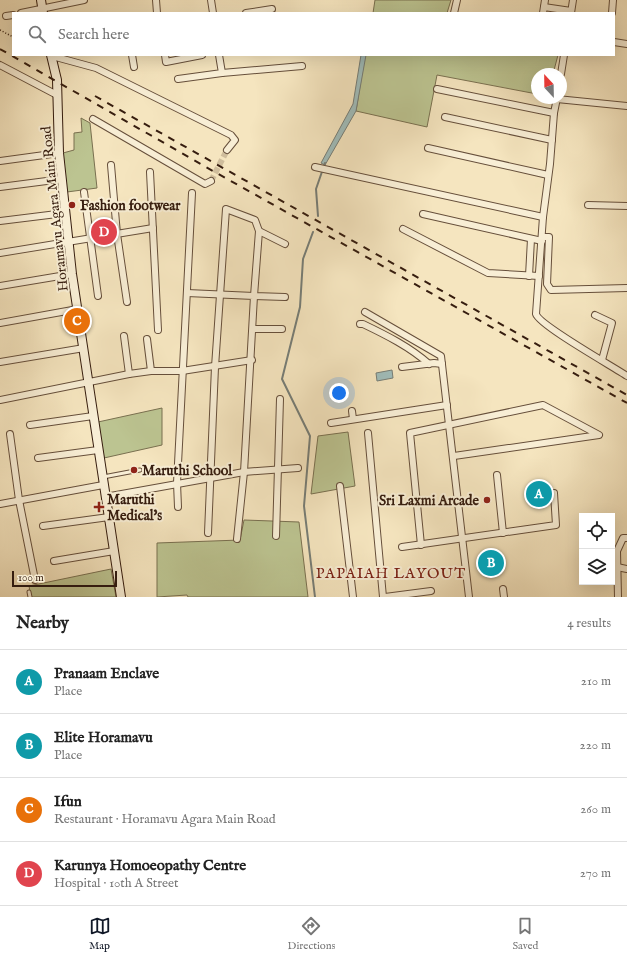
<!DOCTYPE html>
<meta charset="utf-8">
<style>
body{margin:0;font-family:"IM FELL English",serif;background:#f2f2f2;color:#222}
.controls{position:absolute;right:12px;bottom:12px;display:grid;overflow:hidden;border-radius:0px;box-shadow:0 4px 16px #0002}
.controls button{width:36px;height:36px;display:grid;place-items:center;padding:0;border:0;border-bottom:1px solid #e0e0e0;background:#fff;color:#222;font:20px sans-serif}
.compass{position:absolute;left:531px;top:68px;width:36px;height:36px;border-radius:50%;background:#fff;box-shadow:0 4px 16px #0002;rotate:338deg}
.scale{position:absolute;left:12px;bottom:10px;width:105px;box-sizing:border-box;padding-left:4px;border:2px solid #361d0f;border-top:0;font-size:11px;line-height:14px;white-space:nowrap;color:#361d0f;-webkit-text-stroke:3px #f8eed5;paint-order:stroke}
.you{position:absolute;left:339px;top:393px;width:14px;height:14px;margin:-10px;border:3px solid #fff;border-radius:50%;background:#1a73e8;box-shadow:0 0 0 6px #1a73e833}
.badge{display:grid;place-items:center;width:26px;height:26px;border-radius:50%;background:#111827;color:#fff;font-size:13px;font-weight:700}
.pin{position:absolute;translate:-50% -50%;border:2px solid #fff;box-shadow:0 1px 4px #0006}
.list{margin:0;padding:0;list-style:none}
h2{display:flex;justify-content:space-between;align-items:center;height:52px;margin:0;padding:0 16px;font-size:17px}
h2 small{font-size:13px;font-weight:400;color:#767676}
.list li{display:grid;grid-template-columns:26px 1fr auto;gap:12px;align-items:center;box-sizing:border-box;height:64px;padding:0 16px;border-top:1px solid #e0e0e0}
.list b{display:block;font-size:15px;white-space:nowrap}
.list p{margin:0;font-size:13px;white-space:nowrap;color:#767676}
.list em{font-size:13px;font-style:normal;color:#767676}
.icon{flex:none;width:22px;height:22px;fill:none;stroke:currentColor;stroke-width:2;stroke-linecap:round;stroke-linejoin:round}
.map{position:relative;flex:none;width:627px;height:597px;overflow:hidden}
.search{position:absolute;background:#fff;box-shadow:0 4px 16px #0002;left:12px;right:12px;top:12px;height:44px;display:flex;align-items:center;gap:10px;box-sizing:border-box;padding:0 14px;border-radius:0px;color:#767676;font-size:15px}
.sheet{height:308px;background:#fff}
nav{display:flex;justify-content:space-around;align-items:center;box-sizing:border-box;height:56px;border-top:1px solid #e0e0e0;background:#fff;font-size:11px;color:#767676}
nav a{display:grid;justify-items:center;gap:2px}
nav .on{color:#111827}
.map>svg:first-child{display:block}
.green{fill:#bcc491;stroke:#797050}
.water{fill:#a0bdbb;stroke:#767d76}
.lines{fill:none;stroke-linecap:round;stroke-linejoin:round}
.stream{stroke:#767d76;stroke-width:2}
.street-tunnel{stroke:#cfbd9c;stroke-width:6;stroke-dasharray:6 3;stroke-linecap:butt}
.lane-casing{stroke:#664f3b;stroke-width:5}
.street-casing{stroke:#664f3b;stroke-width:8}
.secondary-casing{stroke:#361d0f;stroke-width:10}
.path{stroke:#361d0f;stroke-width:1.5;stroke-dasharray:1 2;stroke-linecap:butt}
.lane{stroke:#f8eed5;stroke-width:3}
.street{stroke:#f8eed5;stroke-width:6}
.secondary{stroke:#f8eed5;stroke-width:8}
.rail{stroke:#361d0f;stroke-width:2;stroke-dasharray:7 7;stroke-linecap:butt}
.poi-dot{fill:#8f2418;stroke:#f8eed5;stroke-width:1.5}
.labels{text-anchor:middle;stroke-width:4;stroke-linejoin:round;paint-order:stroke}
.poi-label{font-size:14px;font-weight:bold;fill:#361d0f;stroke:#f8eed5;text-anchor:start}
.street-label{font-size:14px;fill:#361d0f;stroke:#f8eed5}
.neighbourhood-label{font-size:15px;letter-spacing:1px;fill:#7a1f14;stroke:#f8eed5}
</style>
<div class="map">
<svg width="627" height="597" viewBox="0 0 627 597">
<rect width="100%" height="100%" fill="#f5e5bf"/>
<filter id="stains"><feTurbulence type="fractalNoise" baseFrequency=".005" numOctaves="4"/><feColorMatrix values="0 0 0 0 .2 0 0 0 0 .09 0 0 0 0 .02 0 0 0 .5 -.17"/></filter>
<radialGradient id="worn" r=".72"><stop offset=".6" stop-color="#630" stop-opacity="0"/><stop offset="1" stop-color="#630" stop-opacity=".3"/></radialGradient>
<g class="green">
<path d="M375 0H451L447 13H373Z"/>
<path d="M365 55H558L553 74H537V94L437 75 427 127 356 111Z"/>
<path d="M81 118 90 123 97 188 67 192 63 153 74 150V133L82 132Z"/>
<path d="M162 408V445L104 458 98 422Z"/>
<path d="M348 432 355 486 311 494 318 436Z"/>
<path d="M244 520 299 522 308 597H188L187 595 157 597V543L240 540Z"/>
<path d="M111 569 116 597H31L29 586Z"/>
</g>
<g class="water">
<path d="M361 55H366L356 111 325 165 321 163 353 104Z"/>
<path d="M392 370 393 378 377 381 376 373Z"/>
</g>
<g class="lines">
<g class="stream">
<path d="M318 216 316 189 325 163"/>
<path d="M313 232 303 259 300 307 282 379 310 436 304 506 315 597"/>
</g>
<path class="street-tunnel" d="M211 181 227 150"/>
<g class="lane-casing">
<g id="lane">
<path d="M103 477 140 470"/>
<path d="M29 592 30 597"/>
</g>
</g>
<g class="street-casing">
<g id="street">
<path d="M156 0 157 13"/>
<path d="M211 0 213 13"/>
<path d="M544 7 571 11"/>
<path d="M21 13 84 0"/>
<path d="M246 13 272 9"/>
<path d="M454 13 457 0"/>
<path d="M543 13 545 0"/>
<path d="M571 13 573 0"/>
<path d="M612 13 613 0"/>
<path d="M6 16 13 15"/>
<path d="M614 42 627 44"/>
<path d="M132 55 134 67"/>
<path d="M165 55 166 62 202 55"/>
<path d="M52 56 96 68 231 135 235 140 227 150"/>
<path d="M0 65 57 95"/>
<path d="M222 73 302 66"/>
<path d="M561 74 564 55"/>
<path d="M178 79 222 73 219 55"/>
<path d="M437 89 554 113"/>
<path d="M557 98 554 113 550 164 543 217 536 314C539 325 612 366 627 376"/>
<path d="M557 99 627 106"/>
<path d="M445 117 552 140"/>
<path d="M93 119 205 184 211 181"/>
<path d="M428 148 548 175"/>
<path d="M0 161 59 153"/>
<path d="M111 165 117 234 127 302"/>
<path d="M315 167 543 217"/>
<path d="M150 172 158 330"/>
<path d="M0 187 62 179"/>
<path d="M84 192 98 296"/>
<path d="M588 205 627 206"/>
<path d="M423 214 542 241"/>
<path d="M0 221 65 213"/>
<path d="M403 229 488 273 539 276"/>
<path d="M542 237H549L547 284 551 290 627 288"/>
<path d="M0 253 153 228"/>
<path d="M529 276 531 239"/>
<path d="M0 286 72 274"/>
<path d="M187 293 254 296 244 472 237 539"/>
<path d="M285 297 254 296 259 231 285 244"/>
<path d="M365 312 441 356 469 597"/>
<path d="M595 315 612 323 602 360"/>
<path d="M0 323 78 309"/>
<path d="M360 324H363C386 335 410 347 429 364"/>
<path d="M253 329H282"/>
<path d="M124 336 129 374"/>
<path d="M147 339 151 371"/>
<path d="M0 362 84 348"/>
<path d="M402 367 434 363 442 364"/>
<path d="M0 400 129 374 151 371H182L252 360"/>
<path d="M352 411 353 419"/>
<path d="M331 423 447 405"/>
<path d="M30 425 93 416"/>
<path d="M368 433 383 597"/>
<path d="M10 434 19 500 35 580"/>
<path d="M38 458 98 450"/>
<path d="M497 475 503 533"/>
<path d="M340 486 353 597"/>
<path d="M105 497 244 472 298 468"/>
<path d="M0 504 103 485"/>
<path d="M178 507 177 483 192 193"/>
<path d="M43 526 109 517"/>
<path d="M208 533 215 367 226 209 255 220 259 231"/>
<path d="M276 536 280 399"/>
<path d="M421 545 410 433 543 405 599 435 454 456"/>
<path d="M402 547 556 525 554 493"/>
<path d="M54 561 114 551"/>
<path d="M617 567 627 569"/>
<path d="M503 589 504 597"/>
<path d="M385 597 431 591"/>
<path d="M618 597 617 551 623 538H627"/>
</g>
</g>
<g class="secondary-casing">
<g id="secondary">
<path d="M41 0 43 13"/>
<path d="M51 55 57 80 59 153 72 274 121 597"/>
</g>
</g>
<path class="path" d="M0 30 13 37"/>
<use href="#lane" class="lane"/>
<use href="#street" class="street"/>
<use href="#secondary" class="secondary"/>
<g class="rail">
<path d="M0 49 213 171 627 403"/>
<path d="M95 96 627 395"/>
</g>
</g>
<g class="poi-dot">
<circle cx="72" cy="205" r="4"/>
<circle cx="134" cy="470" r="4"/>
<circle cx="487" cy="500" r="4"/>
<path d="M97 501h4v4h4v4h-4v4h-4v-4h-4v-4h4z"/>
</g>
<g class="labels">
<g class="poi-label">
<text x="80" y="210">Fashion footwear</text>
<text x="142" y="475">Maruthi School</text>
<text x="107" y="504">Maruthi<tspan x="107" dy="16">Medical's</tspan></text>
<text x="479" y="505" text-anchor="end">Sri Laxmi Arcade</text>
</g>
<g class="street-label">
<text transform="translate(54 209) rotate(-96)" y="5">Horamavu Agara Main Road</text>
</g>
<g class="neighbourhood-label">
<text x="391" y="578">PAPAIAH LAYOUT</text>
</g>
</g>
<rect width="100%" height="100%" filter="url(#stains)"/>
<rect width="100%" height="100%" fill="url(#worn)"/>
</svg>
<div class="controls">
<button><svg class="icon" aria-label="locate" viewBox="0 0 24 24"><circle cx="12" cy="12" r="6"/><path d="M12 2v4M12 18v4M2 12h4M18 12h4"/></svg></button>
<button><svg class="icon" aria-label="layers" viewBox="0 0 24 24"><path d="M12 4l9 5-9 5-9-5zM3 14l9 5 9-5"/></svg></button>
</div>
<svg class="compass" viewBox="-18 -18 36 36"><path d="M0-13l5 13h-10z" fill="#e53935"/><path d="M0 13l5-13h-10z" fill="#767676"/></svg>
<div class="scale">100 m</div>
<div class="you"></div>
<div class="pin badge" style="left:539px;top:494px;background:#0f9aa8">A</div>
<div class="pin badge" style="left:491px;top:563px;background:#0f9aa8">B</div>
<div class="pin badge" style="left:77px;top:321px;background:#e8710a">C</div>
<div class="pin badge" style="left:104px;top:232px;background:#e0444e">D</div>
<div class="search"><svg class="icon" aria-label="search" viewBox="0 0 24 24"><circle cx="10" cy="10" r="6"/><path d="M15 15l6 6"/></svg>Search here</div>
</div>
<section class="sheet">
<h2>Nearby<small>4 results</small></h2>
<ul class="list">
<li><span class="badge" style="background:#0f9aa8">A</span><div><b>Pranaam Enclave</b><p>Place</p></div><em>210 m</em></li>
<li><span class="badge" style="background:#0f9aa8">B</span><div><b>Elite Horamavu</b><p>Place</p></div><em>220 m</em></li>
<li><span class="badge" style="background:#e8710a">C</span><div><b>Ifun</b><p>Restaurant · Horamavu Agara Main Road</p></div><em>260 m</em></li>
<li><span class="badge" style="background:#e0444e">D</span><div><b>Karunya Homoeopathy Centre</b><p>Hospital · 10th A Street</p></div><em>270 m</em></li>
</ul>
</section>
<nav>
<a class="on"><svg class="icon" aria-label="map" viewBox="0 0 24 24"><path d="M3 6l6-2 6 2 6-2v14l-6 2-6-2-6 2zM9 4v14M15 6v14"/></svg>Map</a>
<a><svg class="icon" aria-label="directions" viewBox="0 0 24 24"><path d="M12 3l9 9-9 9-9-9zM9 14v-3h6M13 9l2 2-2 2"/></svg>Directions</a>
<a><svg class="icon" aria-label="saved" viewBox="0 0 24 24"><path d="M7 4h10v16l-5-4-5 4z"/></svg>Saved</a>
</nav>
